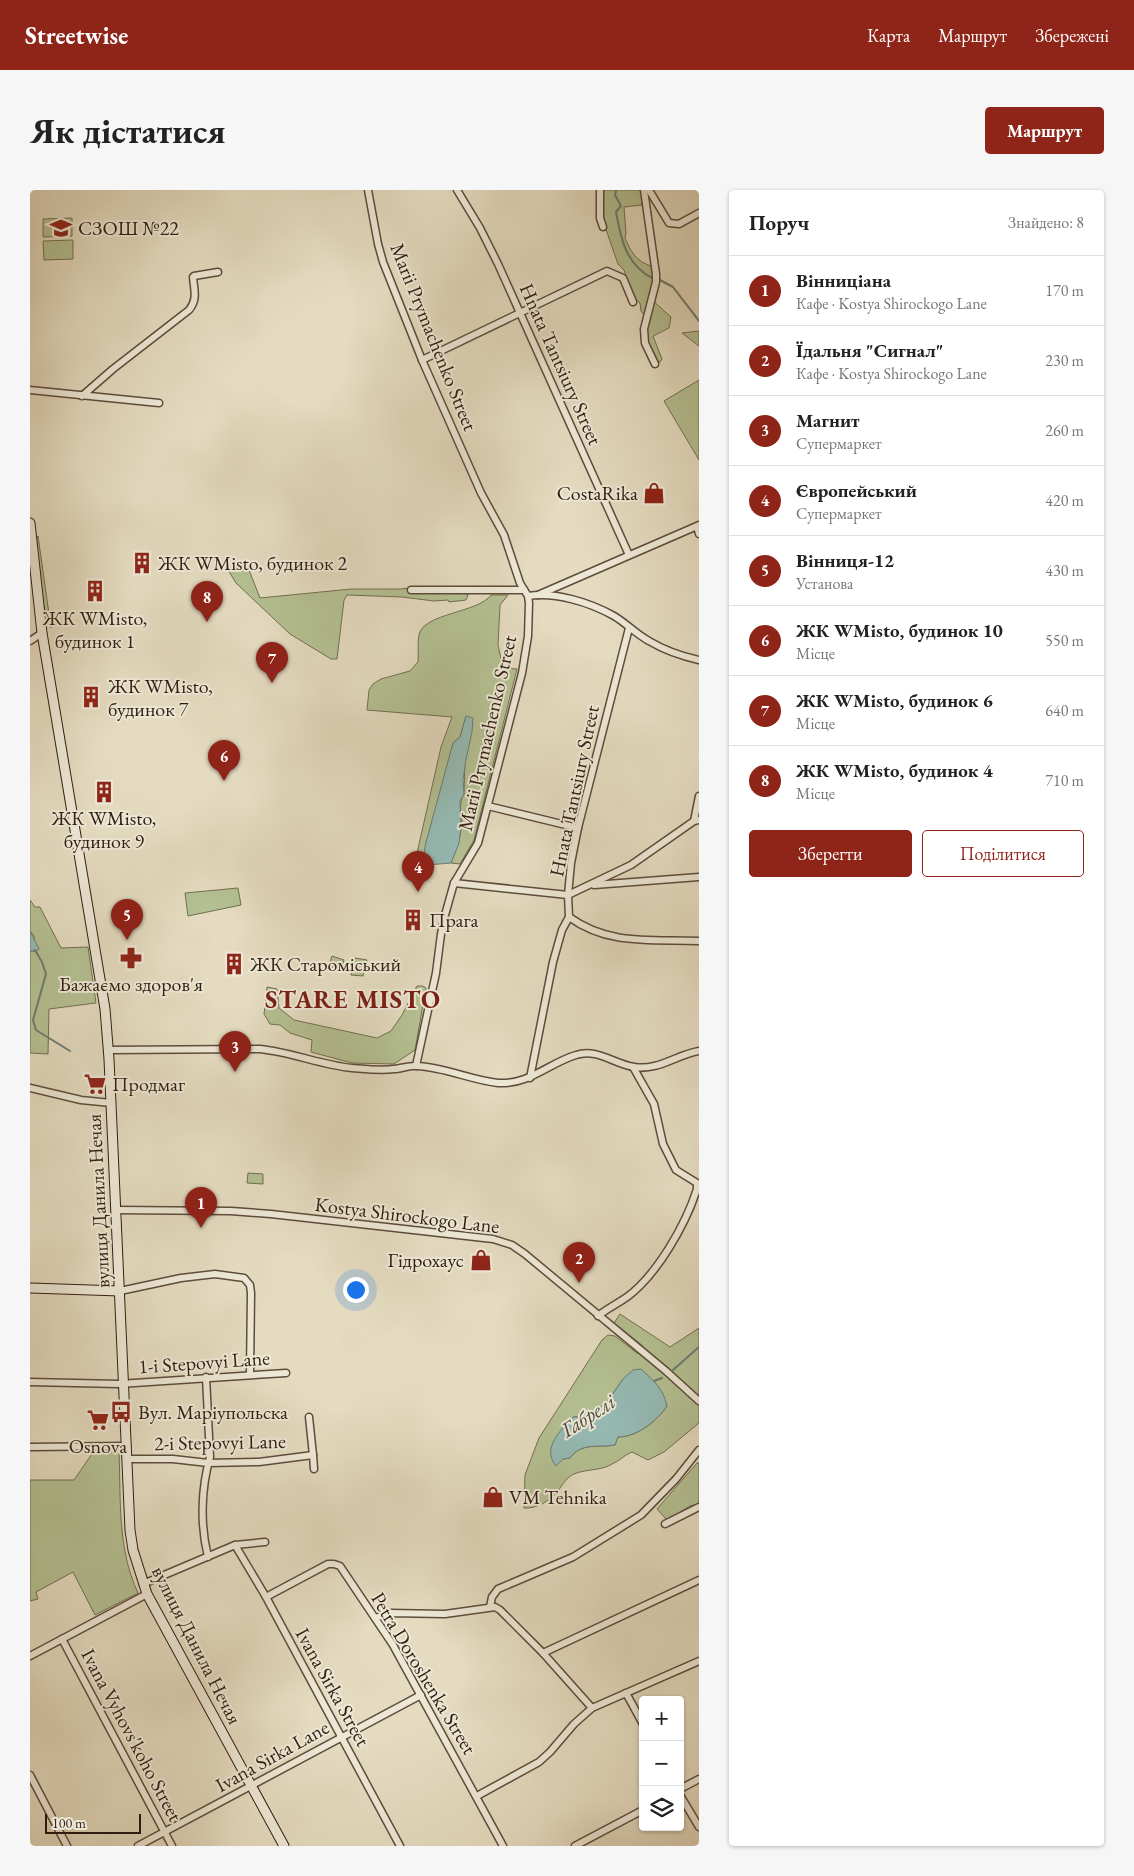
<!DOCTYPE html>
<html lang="uk">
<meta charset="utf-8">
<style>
body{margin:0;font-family:"EB Garamond",serif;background:#f6f6f6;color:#222}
.controls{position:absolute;right:15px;bottom:15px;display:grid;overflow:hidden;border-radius:5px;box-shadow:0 1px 4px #0004}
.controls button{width:45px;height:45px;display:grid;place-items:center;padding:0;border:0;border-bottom:1px solid #e0e0e0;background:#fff;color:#222;font:25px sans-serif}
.scale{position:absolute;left:15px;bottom:12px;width:96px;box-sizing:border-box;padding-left:5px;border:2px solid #301d0f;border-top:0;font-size:14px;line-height:18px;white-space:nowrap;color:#301d0f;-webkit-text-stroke:4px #ede8d6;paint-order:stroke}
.you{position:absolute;left:325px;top:1099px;width:18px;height:18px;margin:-12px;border:4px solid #fff;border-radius:50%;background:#1a73e8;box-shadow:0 0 0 8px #1a73e833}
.badge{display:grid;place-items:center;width:32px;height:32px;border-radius:50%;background:#8f2418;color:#fff;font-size:16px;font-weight:700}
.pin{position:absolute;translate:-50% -41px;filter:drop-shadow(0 1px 2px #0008)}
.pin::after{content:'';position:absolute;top:26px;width:18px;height:15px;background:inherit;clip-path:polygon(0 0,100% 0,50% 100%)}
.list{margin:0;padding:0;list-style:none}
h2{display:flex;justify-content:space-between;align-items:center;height:65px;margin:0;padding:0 20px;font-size:21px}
h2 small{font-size:16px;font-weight:400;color:#767676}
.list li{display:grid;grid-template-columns:32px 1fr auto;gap:15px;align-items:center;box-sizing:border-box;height:70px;padding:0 20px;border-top:1px solid #e0e0e0}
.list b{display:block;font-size:19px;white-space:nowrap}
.list p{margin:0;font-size:16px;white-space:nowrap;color:#767676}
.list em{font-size:16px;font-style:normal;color:#767676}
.actions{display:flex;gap:10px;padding:15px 20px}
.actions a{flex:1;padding:11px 0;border:1px solid #8f2418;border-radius:5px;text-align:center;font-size:18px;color:#8f2418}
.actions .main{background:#8f2418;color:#fff}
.icon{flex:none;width:28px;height:28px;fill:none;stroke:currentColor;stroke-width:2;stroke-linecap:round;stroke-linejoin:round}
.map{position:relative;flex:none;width:669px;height:1656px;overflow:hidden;border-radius:5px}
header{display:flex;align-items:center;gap:30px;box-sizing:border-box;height:70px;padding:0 25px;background:#8f2418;color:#fff}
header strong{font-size:24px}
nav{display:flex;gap:28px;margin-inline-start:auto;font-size:18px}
.intro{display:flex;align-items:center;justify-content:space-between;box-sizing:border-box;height:120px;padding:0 30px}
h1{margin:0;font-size:35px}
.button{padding:12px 22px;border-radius:5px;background:#8f2418;color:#fff;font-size:18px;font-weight:700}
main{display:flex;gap:30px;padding:0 30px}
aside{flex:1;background:#fff;border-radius:5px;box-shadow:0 1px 4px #0004}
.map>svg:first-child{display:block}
.green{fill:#b4c092;stroke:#726e50;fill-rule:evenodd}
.water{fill:#95bbb5;stroke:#6d7c73}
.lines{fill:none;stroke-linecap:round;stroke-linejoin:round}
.stream{stroke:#6d7c73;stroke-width:2}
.street-casing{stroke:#5d4c3b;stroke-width:9}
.secondary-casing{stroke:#301d0f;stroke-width:11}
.street{stroke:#ede8d6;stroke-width:6}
.secondary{stroke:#ede8d6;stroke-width:9}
.labels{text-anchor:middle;stroke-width:4;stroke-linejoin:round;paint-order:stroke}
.poi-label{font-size:20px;fill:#301d0f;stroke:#ede8d6;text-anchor:start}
.street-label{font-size:20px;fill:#301d0f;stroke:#ede8d6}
.water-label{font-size:21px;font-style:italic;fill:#4e4c41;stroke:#ede8d6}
.district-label{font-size:25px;font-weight:bold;letter-spacing:1px;fill:#7a1f14;stroke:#ede8d6}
</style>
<header>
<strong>Streetwise</strong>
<nav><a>Карта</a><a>Маршрут</a><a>Збережені</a></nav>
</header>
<div class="intro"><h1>Як дістатися</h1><a class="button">Маршрут</a></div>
<main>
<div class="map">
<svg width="669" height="1656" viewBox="0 0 669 1656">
<rect width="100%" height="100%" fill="#e4dbc0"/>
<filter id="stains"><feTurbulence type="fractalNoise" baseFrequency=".004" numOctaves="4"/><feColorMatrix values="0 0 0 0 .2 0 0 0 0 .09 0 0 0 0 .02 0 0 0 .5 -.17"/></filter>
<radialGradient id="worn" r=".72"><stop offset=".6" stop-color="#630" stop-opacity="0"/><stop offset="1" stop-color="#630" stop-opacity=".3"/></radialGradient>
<g class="green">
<path d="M574 0H611L612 15 594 17 596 43 595 48C601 62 606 71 621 76L624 93 621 109 641 127 639 138 623 146 632 169 630 172H625L615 153 616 128 611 121 610 113 603 107 594 80 588 74 572 28Z"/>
<path d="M42 28V46L13 47V29Z"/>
<path d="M43 50V69L14 70 13 51Z"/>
<path d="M669 141V156L652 143Z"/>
<path d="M669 190V270L634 211Z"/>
<path d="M8 346 21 438 16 433 5 351Z"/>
<path d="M198 380H219L230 408 321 399H372L376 398 379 402 431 401 438 405 436 410 419 412 418 410 404 411 372 407 317 405 314 410 307 469H301L260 444 206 393Z"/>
<path d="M461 405H478L470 415 468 455 473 478 487 479 444 650 430 674 421 673C425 662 430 651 431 639 433 626 427 616 434 604L436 526 430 547 423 553 394 669 397 675 396 679 387 677 385 672 411 557 422 527 337 520 339 500 343 494 351 489 380 481 388 472C389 463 387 453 389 445 393 423 448 423 461 405Z"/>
<path d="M208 698 211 715 158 726 155 703Z"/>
<path d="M0 710 5 717H10L31 758 58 757 66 813 19 819 18 864 0 863V761H6L4 746 0 741Z"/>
<path d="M302 766 314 770 311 780 299 776Z"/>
<path d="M325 768 337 770 333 786 321 785Z"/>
<path d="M387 796H393L396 798 385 860 364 874 322 873 281 862 282 850 260 843 250 835 240 834 234 824 237 797 247 799 249 818 264 830 347 848 361 841 372 825Z"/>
<path d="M218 983 233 984V994L217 993Z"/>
<path d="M590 1124 640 1157 669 1138V1233L634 1262 618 1270 602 1262C594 1265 590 1271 582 1274 571 1281 555 1279 544 1284 537 1287 532 1295 528 1301 520 1311 506 1319 494 1318L495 1285 509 1248 572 1150 578 1145 585 1146 608 1164 613 1156 584 1133ZM593 1189 637 1216C627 1231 607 1247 588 1247L585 1255C568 1258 551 1252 540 1268L533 1269 543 1227H551L575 1215Z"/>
<path d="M64 1261H89C91 1309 87 1358 108 1403L65 1425 43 1382 6 1402 8 1409 0 1411V1290H44Z"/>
<path d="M667 1273H669V1314L660 1316 637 1330 627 1319Z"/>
</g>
<g class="water">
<path d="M436 526 443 528 442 542 436 569 433 590 434 604 430 611 431 637 429 653 421 673 397 675 394 669 395 656 423 553 430 547Z"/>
<path d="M0 741 9 759 6 761H0Z"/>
<path d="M611 1179C624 1191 633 1198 637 1216 627 1231 607 1247 588 1247L585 1255C568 1258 551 1252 540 1268L533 1269 526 1276C511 1258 531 1240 543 1227H551L575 1215 593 1189 603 1180Z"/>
</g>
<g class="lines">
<g class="stream">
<path d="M586 0 585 5 591 16 586 22C591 50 596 74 622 88"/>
<path d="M630 90 643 97 669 131"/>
<path d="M5 760 12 772 16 784 3 830 6 840 40 861"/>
<path d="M643 1180 669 1157"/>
<path d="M624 1191 632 1188"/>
</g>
<g class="street-casing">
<g id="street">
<path d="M338 0 348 54 353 72 392 170 451 303 474 345 490 393 498 406 499 413 498 446 492 483 448 653 424 693 415 725 411 744 406 783 386 876"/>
<path d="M427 0 450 38 468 74 599 365"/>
<path d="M570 0V28L573 37"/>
<path d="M614 0 626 84V92L614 139 615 153 625 174"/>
<path d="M619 0 639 33 649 34 669 23"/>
<path d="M392 170 577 81 593 88 603 112"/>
<path d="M0 200 129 213"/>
<path d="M52 206 83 179 159 120C168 109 164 100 163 87L164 86 188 82"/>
<path d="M669 335 667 336 669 344"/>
<path d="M381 400H494"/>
<path d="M508 405 667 336"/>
<path d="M498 406C526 402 559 412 584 426 596 433 606 444 619 451 634 460 651 466 669 470"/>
<path d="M0 451 12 443"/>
<path d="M458 616 548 638"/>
<path d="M664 631 669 606"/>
<path d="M424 693 538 705 601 675 664 631 669 630"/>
<path d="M564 695 669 687"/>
<path d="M539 727C579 756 622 749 669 751"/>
<path d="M79 860 230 859C261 862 291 875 322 878 335 879 351 881 364 879 371 879 379 875 387 876 414 877 441 890 468 893 499 895 519 873 546 865 567 858 584 874 604 877 628 881 646 865 669 861"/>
<path d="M500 888 523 772 532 740 539 727 538 705 541 673 548 638 599 438"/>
<path d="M0 898 51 910 81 913"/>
<path d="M85 1020 201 1021 241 1024 463 1049 482 1055 495 1064 636 1181 669 1211"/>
<path d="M90 1101 151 1088 185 1084 214 1088 220 1095 221 1103 220 1184"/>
<path d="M568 1126C578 1118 587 1114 597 1107 627 1085 656 1034 667 999V993L646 980 633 954 624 914 603 877"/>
<path d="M176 1187 180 1267C171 1299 170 1335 178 1367"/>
<path d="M0 1192 89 1194 256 1183"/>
<path d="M0 1257 97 1256"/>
<path d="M283 1265 284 1279"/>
<path d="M98 1269H143L178 1273 229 1272 283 1265 279 1227"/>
<path d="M635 1334 669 1317"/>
<path d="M205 1355 236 1407 370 1656"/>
<path d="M113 1394 205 1355 235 1352"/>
<path d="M236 1407 298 1374H304L310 1376 363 1455 473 1656"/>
<path d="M460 1417 462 1407 468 1399 543 1367 611 1325 646 1289 669 1260"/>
<path d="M345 1428 360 1423 415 1424 465 1417 470 1420 513 1463 562 1518"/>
<path d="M32 1449 142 1656"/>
<path d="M513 1463 669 1390"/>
<path d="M0 1466 117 1404"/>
<path d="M596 1503 613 1534"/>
<path d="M0 1585 37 1656"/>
<path d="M650 1599 669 1589"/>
<path d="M650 1605 669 1637"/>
<path d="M447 1606 509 1572 520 1562 544 1534 562 1518 669 1471"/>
<path d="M108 1656 391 1505"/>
<path d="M545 1656 613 1620"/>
</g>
</g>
<g class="secondary-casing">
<g id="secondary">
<path d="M0 333 12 443 75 819 79 869 100 1340 103 1360 117 1404 254 1656"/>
<path d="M0 1098 90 1101"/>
</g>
</g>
<use href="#street" class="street"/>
<use href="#secondary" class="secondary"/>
</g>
<defs>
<g id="school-bare" transform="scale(1.725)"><path d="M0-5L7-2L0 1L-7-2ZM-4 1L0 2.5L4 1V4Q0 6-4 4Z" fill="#8f2418" stroke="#ede8d6" stroke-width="2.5" paint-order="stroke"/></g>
<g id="shop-bare" transform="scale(1.725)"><path d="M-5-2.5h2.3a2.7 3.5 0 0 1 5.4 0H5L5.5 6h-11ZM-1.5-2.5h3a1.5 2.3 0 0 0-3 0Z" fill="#8f2418" stroke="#ede8d6" stroke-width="2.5" paint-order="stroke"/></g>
<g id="building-bare" transform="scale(1.725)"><path d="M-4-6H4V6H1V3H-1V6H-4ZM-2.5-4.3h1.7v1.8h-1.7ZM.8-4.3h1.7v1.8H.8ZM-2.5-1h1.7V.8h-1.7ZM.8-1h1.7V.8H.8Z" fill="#8f2418" stroke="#ede8d6" stroke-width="2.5" paint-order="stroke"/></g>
<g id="pharmacy-bare" transform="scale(1.725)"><path d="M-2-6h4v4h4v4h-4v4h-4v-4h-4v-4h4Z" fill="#8f2418" stroke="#ede8d6" stroke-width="2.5" paint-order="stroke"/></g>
<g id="supermarket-bare" transform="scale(1.725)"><path d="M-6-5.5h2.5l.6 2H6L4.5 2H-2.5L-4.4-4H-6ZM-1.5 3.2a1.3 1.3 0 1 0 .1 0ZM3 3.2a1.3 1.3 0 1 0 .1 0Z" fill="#8f2418" stroke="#ede8d6" stroke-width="2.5" paint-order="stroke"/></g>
<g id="bus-bare" transform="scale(1.725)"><path d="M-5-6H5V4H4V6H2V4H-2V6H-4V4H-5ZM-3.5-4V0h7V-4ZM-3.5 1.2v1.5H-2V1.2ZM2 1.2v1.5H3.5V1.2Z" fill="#8f2418" stroke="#ede8d6" stroke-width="2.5" paint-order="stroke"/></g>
</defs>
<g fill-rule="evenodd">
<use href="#school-bare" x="31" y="38"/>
<use href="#shop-bare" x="624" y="303"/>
<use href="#building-bare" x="112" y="373"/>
<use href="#building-bare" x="65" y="401"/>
<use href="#building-bare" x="61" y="507"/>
<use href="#building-bare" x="74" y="602"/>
<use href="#building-bare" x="383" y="730"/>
<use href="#pharmacy-bare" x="101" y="768"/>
<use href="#building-bare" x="204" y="774"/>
<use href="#supermarket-bare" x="65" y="894"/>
<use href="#shop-bare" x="451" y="1070"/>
<use href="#bus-bare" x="91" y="1222"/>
<use href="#supermarket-bare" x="68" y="1230"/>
<use href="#shop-bare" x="463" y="1307"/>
</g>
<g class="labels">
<g class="poi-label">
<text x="48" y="45">СЗОШ №22</text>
<text x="608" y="310" text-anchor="end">CostaRika</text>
<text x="128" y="380">ЖК WMisto, будинок 2</text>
<text x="65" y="435" text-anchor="middle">ЖК WMisto,<tspan x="65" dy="23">будинок 1</tspan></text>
<text x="78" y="503">ЖК WMisto,<tspan x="78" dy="23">будинок 7</tspan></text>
<text x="74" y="635" text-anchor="middle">ЖК WMisto,<tspan x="74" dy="23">будинок 9</tspan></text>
<text x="399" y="737">Прага</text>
<text x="220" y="781">ЖК Староміський</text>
<text x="101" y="801" text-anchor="middle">Бажаємо здоров'я</text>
<text x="82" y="901">Продмаг</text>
<text x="434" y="1077" text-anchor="end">Гідрохаус</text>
<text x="108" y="1229">Вул. Маріупольска</text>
<text x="68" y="1263" text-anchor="middle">Osnova</text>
<text x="479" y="1314">VM Tehnika</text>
</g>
<g class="street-label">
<text transform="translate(404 147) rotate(68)" y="7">Marii Prymachenko Street</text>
<text transform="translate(531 174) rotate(66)" y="7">Hnata Tantsiury Street</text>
<text transform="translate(457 543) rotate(-77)" y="7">Marii Prymachenko Street</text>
<text transform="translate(544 601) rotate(-78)" y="7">Hnata Tantsiury Street</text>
<text transform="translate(68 1011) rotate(-93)" y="7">вулиця Данила Нечая</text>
<text transform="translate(377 1025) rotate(7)" y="7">Kostya Shirockogo Lane</text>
<text transform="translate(174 1172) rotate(-4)" y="7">1-i Stepovyi Lane</text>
<text transform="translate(190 1252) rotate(-1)" y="7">2-i Stepovyi Lane</text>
<text transform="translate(167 1455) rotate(63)" y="7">вулиця Данила Нечая</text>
<text transform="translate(394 1483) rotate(59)" y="7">Petra Doroshenka Street</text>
<text transform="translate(303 1497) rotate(61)" y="7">Ivana Sirka Street</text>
<text transform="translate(102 1545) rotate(62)" y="7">Ivana Vyhovs'koho Street</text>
<text transform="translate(242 1566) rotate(-29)" y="7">Ivana Sirka Lane</text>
</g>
<g class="water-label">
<text transform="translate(558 1226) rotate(-33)" y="7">Габрелі</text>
</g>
<g class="district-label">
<text x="323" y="818">STARE MISTO</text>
</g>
</g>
<rect width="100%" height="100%" filter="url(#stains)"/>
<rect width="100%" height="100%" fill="url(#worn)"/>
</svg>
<div class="controls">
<button>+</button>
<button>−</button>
<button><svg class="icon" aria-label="layers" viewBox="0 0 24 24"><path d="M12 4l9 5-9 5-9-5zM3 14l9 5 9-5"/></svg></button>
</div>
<div class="scale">100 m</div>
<div class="you"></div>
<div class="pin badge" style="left:171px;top:1038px">1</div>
<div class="pin badge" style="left:549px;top:1093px">2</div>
<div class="pin badge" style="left:205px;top:882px">3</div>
<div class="pin badge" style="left:388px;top:702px">4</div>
<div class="pin badge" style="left:97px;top:750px">5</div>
<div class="pin badge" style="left:194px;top:591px">6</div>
<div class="pin badge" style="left:242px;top:493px">7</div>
<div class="pin badge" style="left:177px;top:432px">8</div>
</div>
<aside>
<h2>Поруч<small>Знайдено: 8</small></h2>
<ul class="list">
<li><span class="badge">1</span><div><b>Вінниціана</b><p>Кафе · Kostya Shirockogo Lane</p></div><em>170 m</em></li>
<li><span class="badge">2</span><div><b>Їдальня &quot;Сигнал&quot;</b><p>Кафе · Kostya Shirockogo Lane</p></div><em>230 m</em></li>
<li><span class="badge">3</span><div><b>Магнит</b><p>Супермаркет</p></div><em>260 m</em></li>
<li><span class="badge">4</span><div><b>Європейський</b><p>Супермаркет</p></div><em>420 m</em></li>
<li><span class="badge">5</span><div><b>Вінниця-12</b><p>Установа</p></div><em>430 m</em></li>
<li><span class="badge">6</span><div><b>ЖК WMisto, будинок 10</b><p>Місце</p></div><em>550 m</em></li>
<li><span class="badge">7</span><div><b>ЖК WMisto, будинок 6</b><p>Місце</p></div><em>640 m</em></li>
<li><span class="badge">8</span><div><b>ЖК WMisto, будинок 4</b><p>Місце</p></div><em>710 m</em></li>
</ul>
<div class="actions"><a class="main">Зберегти</a><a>Поділитися</a></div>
</aside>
</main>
